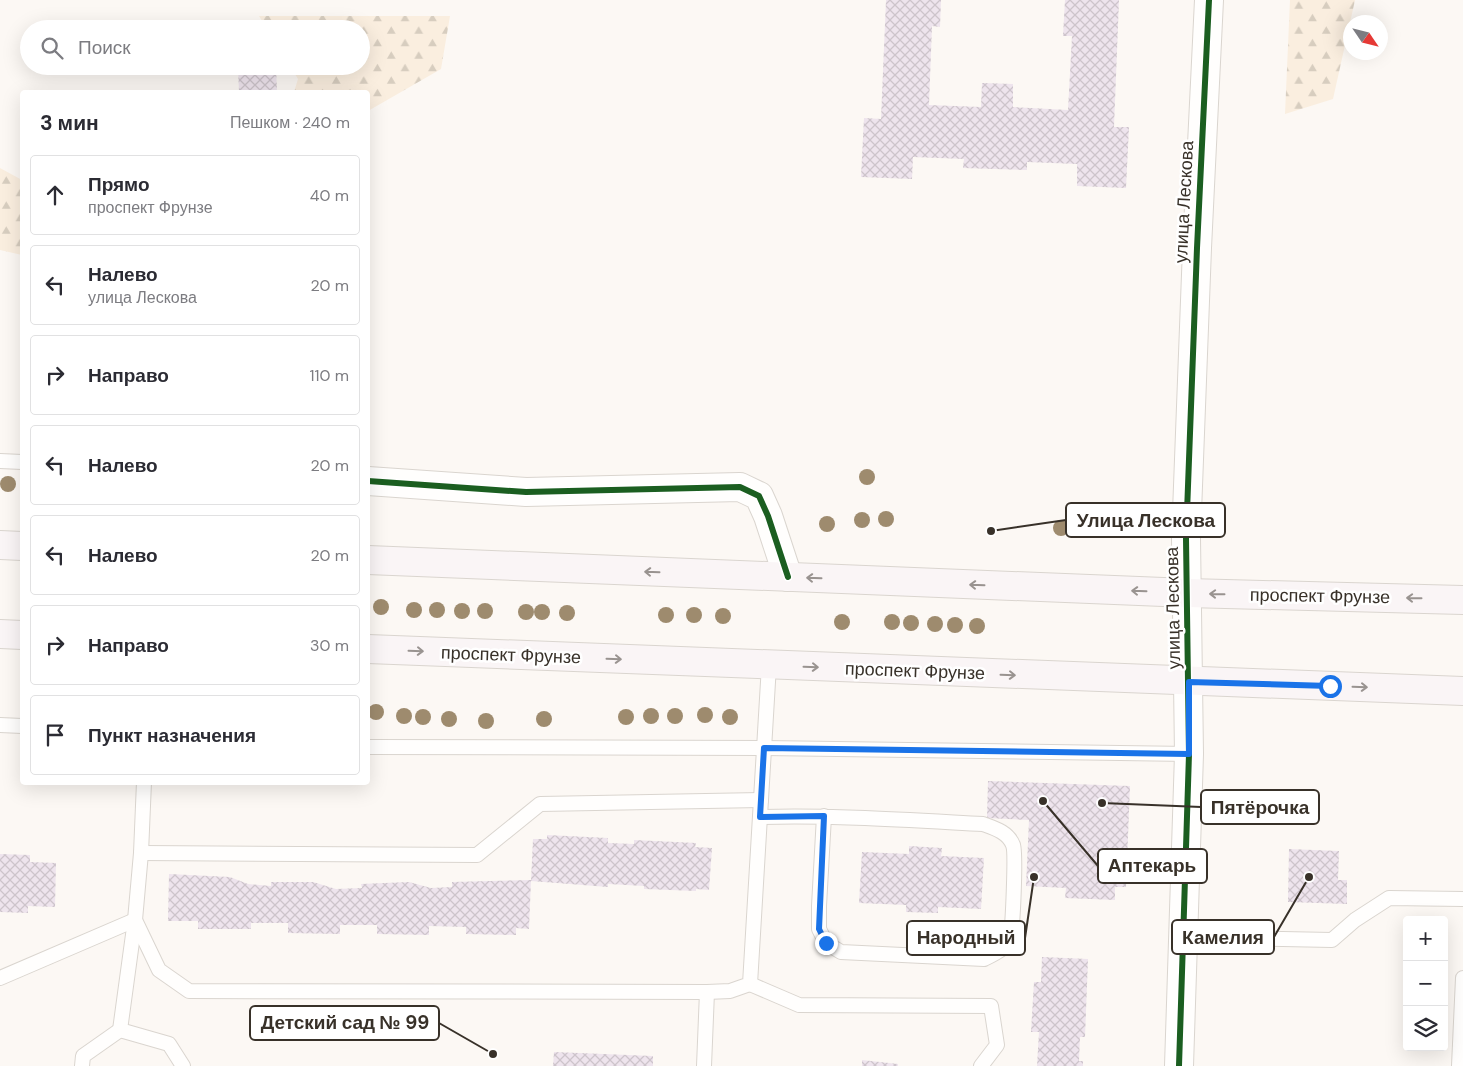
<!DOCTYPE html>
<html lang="ru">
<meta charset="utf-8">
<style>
body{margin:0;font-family:"DM Sans",sans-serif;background:#f7f7f7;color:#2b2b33}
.controls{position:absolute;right:15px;bottom:15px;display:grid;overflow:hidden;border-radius:5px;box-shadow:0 5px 20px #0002}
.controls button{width:45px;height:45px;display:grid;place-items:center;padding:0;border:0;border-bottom:1px solid #e1e1e2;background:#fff;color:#2b2b33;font:25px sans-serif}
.compass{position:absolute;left:1343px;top:15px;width:45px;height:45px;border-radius:50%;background:#fff;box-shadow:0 5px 20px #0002;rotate:125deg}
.stop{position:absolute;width:15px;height:15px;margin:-11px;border:4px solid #1a73e8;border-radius:50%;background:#fff}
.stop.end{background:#1a73e8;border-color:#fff;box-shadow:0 1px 5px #0008}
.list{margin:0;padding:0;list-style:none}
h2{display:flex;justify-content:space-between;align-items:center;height:65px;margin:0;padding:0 20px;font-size:21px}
h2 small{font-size:16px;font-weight:400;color:#7c7c81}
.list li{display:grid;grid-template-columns:32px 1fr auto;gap:15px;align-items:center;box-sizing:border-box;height:80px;margin:0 10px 10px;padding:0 10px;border:1px solid #e1e1e2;border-radius:5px}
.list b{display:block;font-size:19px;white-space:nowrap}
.list p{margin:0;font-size:16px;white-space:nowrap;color:#7c7c81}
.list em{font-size:16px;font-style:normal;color:#7c7c81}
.icon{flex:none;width:28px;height:28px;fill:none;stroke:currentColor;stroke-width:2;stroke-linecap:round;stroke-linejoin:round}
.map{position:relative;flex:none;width:1463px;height:1066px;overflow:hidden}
.search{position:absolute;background:#fff;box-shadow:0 5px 20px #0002;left:20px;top:20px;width:350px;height:55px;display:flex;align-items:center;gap:12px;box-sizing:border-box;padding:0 18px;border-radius:28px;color:#7c7c81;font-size:19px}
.panel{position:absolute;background:#fff;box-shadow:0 5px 20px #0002;left:20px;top:90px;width:350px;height:695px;border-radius:5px}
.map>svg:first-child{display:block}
.forest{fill:url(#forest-firs)}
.building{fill:url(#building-cross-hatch)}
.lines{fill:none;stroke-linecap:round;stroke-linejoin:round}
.service-casing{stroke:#dad5cf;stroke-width:16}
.minor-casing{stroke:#dad5cf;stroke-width:30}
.secondary-casing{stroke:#dad5cf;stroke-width:30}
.service{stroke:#fffefd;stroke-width:14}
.minor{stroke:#fffefd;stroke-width:28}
.secondary{stroke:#faf5f6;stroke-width:28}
.cycleway-casing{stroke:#fff;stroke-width:9}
.cycleway{stroke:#1b5e20;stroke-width:6}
.tree{fill:#9e8b6e}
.oneway{stroke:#999390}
.route{stroke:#1a73e8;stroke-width:6}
.labels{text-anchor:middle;stroke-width:5;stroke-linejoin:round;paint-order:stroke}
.street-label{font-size:18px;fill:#383129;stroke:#fff}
.leader{fill:none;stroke:#383129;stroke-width:2}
.callout-dot{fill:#383129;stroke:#fff;stroke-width:2}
.callout{fill:#fff;stroke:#383129;stroke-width:2}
.callout-label{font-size:19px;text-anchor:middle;font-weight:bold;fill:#383129}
</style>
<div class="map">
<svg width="1463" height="1066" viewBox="0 0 1463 1066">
<defs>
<pattern id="forest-firs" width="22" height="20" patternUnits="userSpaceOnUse" patternTransform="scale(1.25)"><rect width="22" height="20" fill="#faeedf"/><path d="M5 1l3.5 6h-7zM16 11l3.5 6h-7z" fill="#d7cdbf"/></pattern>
<pattern id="building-cross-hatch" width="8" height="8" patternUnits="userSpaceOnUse" patternTransform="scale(1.25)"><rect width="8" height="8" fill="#eee4ed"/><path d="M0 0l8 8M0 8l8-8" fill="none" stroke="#cdc4cb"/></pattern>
</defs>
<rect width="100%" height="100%" fill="#fcf8f4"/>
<g class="forest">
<path d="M1290 0H1355L1333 99 1285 114Z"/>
<path d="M259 16H450L441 69 368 111V92H294L298 79 290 66H361V29H267Z"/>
<path d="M0 168 22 180V255L0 250Z"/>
</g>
<g class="building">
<path d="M886 0H941L940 27 932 26 929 105 981 107 982 83 1013 84V107L1068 110 1072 36H1063L1065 0H1119L1114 127H1129L1126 188 1077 186V164L1027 162V170L963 168 964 159 913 157 912 179 861 177 864 118 881 119Z"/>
<path d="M238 66H276L277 92H239Z"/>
<path d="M988 781 1130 786 1126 887H1115V900L1065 898 1066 888 1026 886 1029 820 987 818Z"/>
<path d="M547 835 608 838V843L634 844V840L696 843 695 847 712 848 709 890 696 889V891L644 889V886L608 884V887L531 881 533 839H547Z"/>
<path d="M909 846 942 848 941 856 984 858 981 909 938 907V913L906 912V905L859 903 862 852 909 854Z"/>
<path d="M1289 849 1339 851 1338 880H1347V904L1288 902Z"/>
<path d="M0 854 30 855V862L56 863 55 907 28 906V913L0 912Z"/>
<path d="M169 874 230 877 248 884 271 886V882H313L336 889 362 888 361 884 409 882 431 888 452 887V882L531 880 529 929 516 928V935L466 934V927L429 926V935L377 934V925H340V934L288 933V923H251V929H198V921H168Z"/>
<path d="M1042 957 1088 959 1085 1037H1080L1079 1061H1083V1066H1037L1039 1032H1031L1034 982H1041Z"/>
<path d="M554 1052 653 1056V1066H553Z"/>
<path d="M862 1060 898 1064V1066H862Z"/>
</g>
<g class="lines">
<g class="service-casing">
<g id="service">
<path d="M0 461 22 462"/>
<path d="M0 725 22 726"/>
<path d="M368 747 764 748 1189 754"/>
<path d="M144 782 141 853 135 920 120 1030 169 1044 183 1066"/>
<path d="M760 817C834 815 908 820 983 824 994 828 1008 832 1013 845 1016 852 1013 930 1010 938 1006 949 994 954 984 959L841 952 826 943 819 929V906L824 816"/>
<path d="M141 853 477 855 540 804 761 800"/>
<path d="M1183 937 1332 940 1355 920 1389 898 1463 899"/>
<path d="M0 978 135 920 159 970 189 991 707 992 730 991 750 984 769 665"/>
<path d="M750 984 799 1005 991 1006 997 1045 981 1066"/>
<path d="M82 1066 83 1056 120 1030"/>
<path d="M704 1066 707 992"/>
<path d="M1459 1066 1463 978"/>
</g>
</g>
<g class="minor-casing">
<g id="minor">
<path d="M368 481 526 492 740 487 759 496 768 516 788 577"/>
<path d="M1179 1066 1189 754 1186 539 1197 248 1209 0"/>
</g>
</g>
<g class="secondary-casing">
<g id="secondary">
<path d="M0 545 22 546"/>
<path d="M368 560 1188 593 1463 600"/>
<path d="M0 634 22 635"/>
<path d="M368 649 1463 691"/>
</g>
</g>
<use href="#service" class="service"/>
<use href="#minor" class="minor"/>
<use href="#secondary" class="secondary"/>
<g class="cycleway-casing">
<g id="cycleway">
<path d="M368 481 526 492 740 487 759 496 768 516 788 577"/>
<path d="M1179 1066 1189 754 1186 539 1197 248 1209 0"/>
</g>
</g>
<use href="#cycleway" class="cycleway"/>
</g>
<g class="tree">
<circle cx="867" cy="477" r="8"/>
<circle cx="8" cy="484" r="8"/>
<circle cx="886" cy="519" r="8"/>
<circle cx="862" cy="520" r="8"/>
<circle cx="827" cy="524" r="8"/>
<circle cx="1061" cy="528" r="8"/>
<circle cx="381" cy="607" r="8"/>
<circle cx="414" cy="610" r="8"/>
<circle cx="437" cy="610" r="8"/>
<circle cx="462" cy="611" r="8"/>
<circle cx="485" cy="611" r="8"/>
<circle cx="526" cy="612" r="8"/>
<circle cx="542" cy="612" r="8"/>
<circle cx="567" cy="613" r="8"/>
<circle cx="666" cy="615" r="8"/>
<circle cx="694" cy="615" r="8"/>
<circle cx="723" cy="616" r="8"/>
<circle cx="842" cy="622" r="8"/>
<circle cx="892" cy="622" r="8"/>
<circle cx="911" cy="623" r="8"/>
<circle cx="935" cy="624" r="8"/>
<circle cx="955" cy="625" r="8"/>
<circle cx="977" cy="626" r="8"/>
<circle cx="376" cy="712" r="8"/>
<circle cx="705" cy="715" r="8"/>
<circle cx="404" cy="716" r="8"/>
<circle cx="651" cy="716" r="8"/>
<circle cx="675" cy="716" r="8"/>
<circle cx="423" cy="717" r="8"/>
<circle cx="626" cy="717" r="8"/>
<circle cx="730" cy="717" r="8"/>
<circle cx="449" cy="719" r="8"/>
<circle cx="544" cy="719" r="8"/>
<circle cx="486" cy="721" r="8"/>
</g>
<defs><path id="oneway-shaft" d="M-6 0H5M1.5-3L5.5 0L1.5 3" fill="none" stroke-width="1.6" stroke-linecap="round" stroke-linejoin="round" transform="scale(1.25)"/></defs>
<g class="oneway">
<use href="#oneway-shaft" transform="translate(652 572) rotate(-178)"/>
<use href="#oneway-shaft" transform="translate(814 578) rotate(-178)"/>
<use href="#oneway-shaft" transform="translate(977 585) rotate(-178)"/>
<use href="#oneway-shaft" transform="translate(1139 591) rotate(-178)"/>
<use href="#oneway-shaft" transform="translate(1217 594) rotate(-179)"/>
<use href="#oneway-shaft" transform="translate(1414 598) rotate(-179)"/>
<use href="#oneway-shaft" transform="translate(416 651) rotate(2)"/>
<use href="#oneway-shaft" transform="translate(614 659) rotate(2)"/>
<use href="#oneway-shaft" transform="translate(811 667) rotate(2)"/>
<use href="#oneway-shaft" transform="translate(1008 675) rotate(2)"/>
<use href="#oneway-shaft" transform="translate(1360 687) rotate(2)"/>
</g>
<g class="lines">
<path class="route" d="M826 943 819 929 824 816 760 817 764 748 1189 754V682L1330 686"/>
</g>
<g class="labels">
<g class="street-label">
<text transform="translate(1184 202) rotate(-87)" y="6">улица Лескова</text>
<text transform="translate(1320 596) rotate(1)" y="6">проспект Фрунзе</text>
<text transform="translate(1173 608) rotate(-91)" y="6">улица Лескова</text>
<text transform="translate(511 655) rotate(2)" y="6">проспект Фрунзе</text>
<text transform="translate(915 671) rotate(2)" y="6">проспект Фрунзе</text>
</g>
</g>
<path class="leader" d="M991 531L1066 520M1102 803L1201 807M1043 801L1098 866M1309 877L1274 937M1034 877L1025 938M493 1054L439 1023"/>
<g class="callout-dot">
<circle cx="991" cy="531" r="5"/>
<circle cx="1102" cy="803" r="5"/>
<circle cx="1043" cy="801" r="5"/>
<circle cx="1309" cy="877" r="5"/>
<circle cx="1034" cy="877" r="5"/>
<circle cx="493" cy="1054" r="5"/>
</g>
<g class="callout">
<rect x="1066" y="503" width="159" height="34" rx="5"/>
<rect x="1201" y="790" width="118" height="34" rx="5"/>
<rect x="1098" y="849" width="109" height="34" rx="5"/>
<rect x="1172" y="920" width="102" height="34" rx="5"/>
<rect x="907" y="921" width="118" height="34" rx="5"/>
<rect x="250" y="1006" width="189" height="34" rx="5"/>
</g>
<g class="callout-label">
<text x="1146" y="527">Улица Лескова</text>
<text x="1260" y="814">Пятёрочка</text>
<text x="1152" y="872">Аптекарь</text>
<text x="1223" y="944">Камелия</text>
<text x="966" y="944">Народный</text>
<text x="345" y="1029">Детский сад № 99</text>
</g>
</svg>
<div class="controls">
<button>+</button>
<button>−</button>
<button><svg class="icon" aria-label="layers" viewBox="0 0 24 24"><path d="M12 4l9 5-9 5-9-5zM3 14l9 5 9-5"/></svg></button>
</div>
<svg class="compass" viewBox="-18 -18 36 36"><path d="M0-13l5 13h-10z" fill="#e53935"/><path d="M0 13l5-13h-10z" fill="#7c7c81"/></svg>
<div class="stop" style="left:1330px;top:686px"></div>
<div class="stop end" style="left:826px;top:943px"></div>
<div class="search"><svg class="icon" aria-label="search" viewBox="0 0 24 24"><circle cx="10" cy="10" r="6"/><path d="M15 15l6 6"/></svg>Поиск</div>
<section class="panel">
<h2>3 мин<small>Пешком · 240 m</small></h2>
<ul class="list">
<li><svg class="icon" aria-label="ahead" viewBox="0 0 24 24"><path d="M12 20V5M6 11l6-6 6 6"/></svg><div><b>Прямо</b><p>проспект Фрунзе</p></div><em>40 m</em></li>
<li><svg class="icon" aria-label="left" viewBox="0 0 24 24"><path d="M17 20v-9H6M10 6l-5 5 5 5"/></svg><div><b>Налево</b><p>улица Лескова</p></div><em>20 m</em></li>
<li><svg class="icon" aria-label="right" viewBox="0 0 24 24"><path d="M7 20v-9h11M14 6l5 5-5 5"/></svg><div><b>Направо</b></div><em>110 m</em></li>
<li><svg class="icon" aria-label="left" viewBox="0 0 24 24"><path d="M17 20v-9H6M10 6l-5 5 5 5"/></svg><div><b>Налево</b></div><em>20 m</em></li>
<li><svg class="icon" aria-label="left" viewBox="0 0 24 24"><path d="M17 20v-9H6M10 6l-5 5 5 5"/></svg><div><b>Налево</b></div><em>20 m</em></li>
<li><svg class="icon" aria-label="right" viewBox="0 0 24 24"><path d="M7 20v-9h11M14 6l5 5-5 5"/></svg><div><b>Направо</b></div><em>30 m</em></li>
<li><svg class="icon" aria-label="arrive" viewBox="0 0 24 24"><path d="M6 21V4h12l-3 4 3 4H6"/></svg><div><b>Пункт назначения</b></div></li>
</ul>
</section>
</div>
